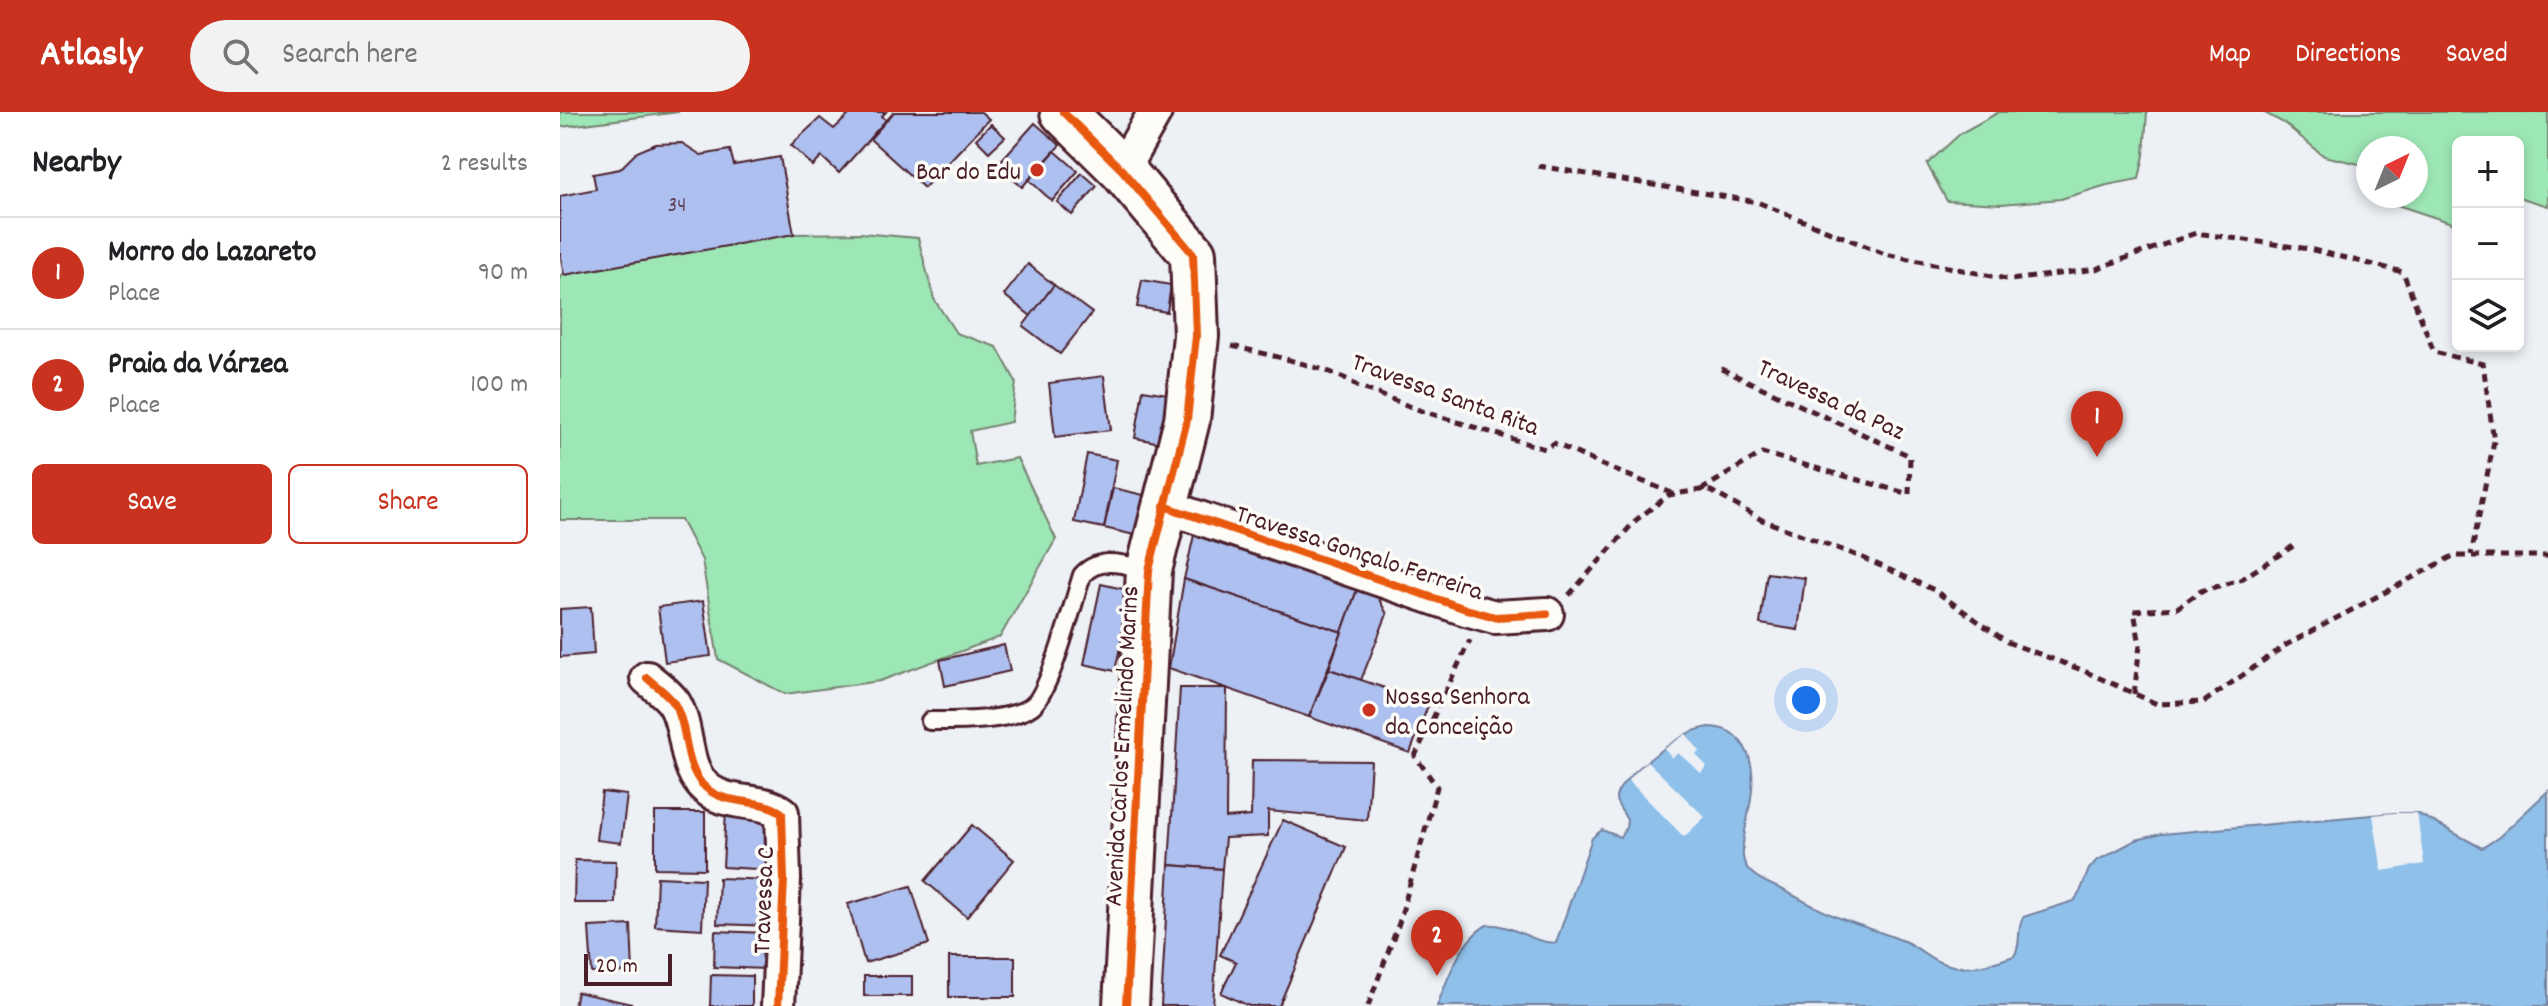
<!DOCTYPE html>
<meta charset="utf-8">
<style>
body{margin:0;font-family:Dekko,sans-serif;background:#f2f2f2;color:#202124}
.controls{position:absolute;right:24px;top:24px;display:grid;overflow:hidden;border-radius:12px;box-shadow:0 4px 12px #0003}
.controls button{width:72px;height:72px;display:grid;place-items:center;padding:0;border:0;border-bottom:2px solid #e0e0e0;background:#fff;color:#202124;font:40px sans-serif}
.compass{position:absolute;left:1796px;top:24px;width:72px;height:72px;border-radius:50%;background:#fff;box-shadow:0 4px 12px #0003;rotate:43deg}
.scale{position:absolute;left:24px;bottom:20px;width:88px;box-sizing:border-box;padding-left:8px;border:4px solid #4a1f2b;border-top:0;font-size:22px;line-height:28px;white-space:nowrap;color:#4a1f2b;-webkit-text-stroke:6px #fdfcf7;paint-order:stroke}
.you{position:absolute;left:1246px;top:588px;width:28px;height:28px;margin:-20px;border:6px solid #fff;border-radius:50%;background:#1a73e8;box-shadow:0 0 0 12px #1a73e833}
.badge{display:grid;place-items:center;width:52px;height:52px;border-radius:50%;background:#c8321e;color:#fff;font-size:26px;font-weight:700}
.pin{position:absolute;translate:-50% -66px;filter:drop-shadow(0 2px 4px #0008)}
.pin::after{content:'';position:absolute;top:42px;width:28px;height:24px;background:inherit;clip-path:polygon(0 0,100% 0,50% 100%)}
.list{margin:0;padding:0;list-style:none}
h2{display:flex;justify-content:space-between;align-items:center;height:104px;margin:0;padding:0 32px;font-size:34px}
h2 small{font-size:26px;font-weight:400;color:#757577}
.list li{display:grid;grid-template-columns:52px 1fr auto;gap:24px;align-items:center;box-sizing:border-box;height:112px;padding:0 32px;border-top:2px solid #e0e0e0}
.list b{display:block;font-size:30px;white-space:nowrap}
.list p{margin:0;font-size:26px;white-space:nowrap;color:#757577}
.list em{font-size:26px;font-style:normal;color:#757577}
.actions{display:flex;gap:16px;padding:24px 32px}
.actions a{flex:1;padding:18px 0;border:2px solid #c8321e;border-radius:12px;text-align:center;font-size:28px;color:#c8321e}
.actions .main{background:#c8321e;color:#fff}
.icon{flex:none;width:44px;height:44px;fill:none;stroke:currentColor;stroke-width:2;stroke-linecap:round;stroke-linejoin:round}
.map{position:relative;flex:none;width:1988px;height:894px;overflow:hidden}
header{display:flex;align-items:center;gap:48px;box-sizing:border-box;height:112px;padding:0 40px;background:#c8321e;color:#fff}
header strong{font-size:38px}
nav{display:flex;gap:44px;margin-inline-start:auto;font-size:28px}
.search{width:560px;height:72px;background:#f2f2f2;display:flex;align-items:center;gap:20px;box-sizing:border-box;padding:0 28px;border-radius:44px;color:#757577;font-size:30px}
main{display:flex}
aside{flex:1;background:#fff}
.map>svg:first-child{display:block}
.green{fill:#9de6b5;stroke:#748270;stroke-width:2}
.water{fill:#8ec0ea;stroke:#73809e;stroke-width:2}
.pier{fill:#edf0f5}
.building{fill:#aec0ef;stroke:#4a1f2b;stroke-width:2}
.lines{fill:none;stroke-linecap:round;stroke-linejoin:round}
.lane-casing{stroke:#4a1f2b;stroke-width:22}
.street-casing{stroke:#4a1f2b;stroke-width:38}
.secondary-casing{stroke:#4a1f2b;stroke-width:50}
.path{stroke:#4a1f2b;stroke-width:5;stroke-dasharray:8 6;stroke-linecap:butt}
.lane{stroke:#fdfcf7;stroke-width:16}
.street{stroke:#fdfcf7;stroke-width:32}
.secondary{stroke:#fdfcf7;stroke-width:44}
.cycleway-casing{stroke:#fdfcf7;stroke-width:13}
.cycleway{stroke:#e8590c;stroke-width:8}
.poi-dot{fill:#c8321e;stroke:#fdfcf7;stroke-width:3}
.labels{text-anchor:middle;stroke-width:7;stroke-linejoin:round;paint-order:stroke}
.number-label{font-size:22px;fill:#63475c}
.poi-label{font-size:26px;fill:#4a1f2b;stroke:#fdfcf7;text-anchor:end}
.street-label{font-size:26px;fill:#4a1f2b;stroke:#fdfcf7}
</style>
<header>
<strong>Atlasly</strong>
<div class="search"><svg class="icon" aria-label="search" viewBox="0 0 24 24"><circle cx="10" cy="10" r="6"/><path d="M15 15l6 6"/></svg>Search here</div>
<nav><a>Map</a><a>Directions</a><a>Saved</a></nav>
</header>
<main>
<aside>
<h2>Nearby<small>2 results</small></h2>
<ul class="list">
<li><span class="badge">1</span><div><b>Morro do Lazareto</b><p>Place</p></div><em>90 m</em></li>
<li><span class="badge">2</span><div><b>Praia da Várzea</b><p>Place</p></div><em>100 m</em></li>
</ul>
<div class="actions"><a class="main">Save</a><a>Share</a></div>
</aside>
<div class="map">
<svg width="1988" height="894" viewBox="0 0 1988 894">
<rect width="100%" height="100%" fill="#edf0f5"/>
<filter id="ink" filterUnits="userSpaceOnUse"><feTurbulence type="fractalNoise" baseFrequency=".0125" numOctaves="2"/><feDisplacementMap in="SourceGraphic" scale="16" xChannelSelector="R" yChannelSelector="G"/><feConvolveMatrix kernelMatrix="1 2 1 2 8 2 1 2 1" color-interpolation-filters="sRGB"/></filter>
<g filter="url(#ink)">
<g class="green">
<path d="M0 0H119L0 15Z"/>
<path d="M1439 0H1587L1584 43 1579 67 1547 73 1501 87 1441 92 1387 89 1367 52 1401 21Z"/>
<path d="M1703 0H1988V94L1958 85V30H1898V113L1834 92 1836 84H1856V36H1808V54L1764 44 1724 11Z"/>
<path d="M300 121 358 126 374 187 396 221 437 235 456 270 451 310 410 319 416 354 457 346 496 427 440 525 320 569 225 582 158 547 142 448 121 408H0V163L234 122Z"/>
</g>
<path class="water" d="M1149 615C1166 616 1174 620 1184 634 1208 674 1172 730 1186 754 1192 765 1210 772 1221 777 1241 787 1261 799 1282 807 1303 815 1325 821 1346 830 1363 838 1374 852 1394 854 1412 857 1438 850 1454 844 1462 833 1456 818 1463 805L1514 789 1520 780 1529 757 1536 749 1576 728 1601 722 1834 701H1857L1922 736 1939 725 1988 679V894H877C887 868 901 827 927 813 952 811 971 831 996 831L1032 726 1042 718 1060 725 1066 716 1067 708C1064 701 1056 693 1056 686 1058 667 1109 632 1125 623 1132 618 1141 617 1149 615Z"/>
<g class="pier">
<path d="M1126 622 1140 639 1136 643 1147 654 1141 661 1118 641 1112 646 1104 637Z"/>
<path d="M1087 649 1145 705 1124 725 1068 668Z"/>
<path d="M1834 701H1857L1864 752 1822 759 1813 703Z"/>
</g>
<g class="building">
<path d="M292 0H326L322 4 326 8 279 61 262 45 253 54 231 33 260 6 274 17Z"/>
<path d="M334 0H421L429 7 364 76 310 27Z"/>
<path d="M475 11 500 33 462 75 437 53Z"/>
<path d="M431 12 445 25 429 40 416 27Z"/>
<path d="M122 31 141 43 170 38 174 53 220 45 234 122 4 163 0 141V84L36 77 33 62 60 57 77 40 96 32Z"/>
<path d="M495 39 518 59 492 89 469 68Z"/>
<path d="M522 61 537 74 512 103 497 90Z"/>
<path d="M468 152 494 173 471 204 444 183Z"/>
<path d="M582 168 611 173 607 200 577 195Z"/>
<path d="M494 173 532 201 500 242 463 214Z"/>
<path d="M544 264 551 318 495 325 489 271Z"/>
<path d="M583 278 614 283 606 332 575 326Z"/>
<path d="M527 342 557 348 544 416 514 410Z"/>
<path d="M553 376 588 384 579 424 544 416Z"/>
<path d="M636 414 799 472 782 520 624 467Z"/>
<path d="M1207 461 1245 466 1238 518 1200 512Z"/>
<path d="M624 467 782 520 749 605 609 556Z"/>
<path d="M541 472 572 479 555 559 524 552Z"/>
<path d="M799 472 813 476 827 502 801 568 769 557Z"/>
<path d="M143 489 151 544 105 550 98 495Z"/>
<path d="M31 495 34 542 0 545V497Z"/>
<path d="M444 533 450 559 385 574 380 548Z"/>
<path d="M769 557 869 591 850 641 749 605Z"/>
<path d="M620 576H667L666 706 691 704 692 648 811 649 807 708 708 699V724L665 726 662 757 609 753Z"/>
<path d="M42 680 67 683 61 731 36 728Z"/>
<path d="M166 698 218 701 215 758 163 755Z"/>
<path d="M95 700H145V757L95 756Z"/>
<path d="M723 708 786 735 719 894H689L661 881 676 850 660 843Z"/>
<path d="M412 713 454 748 407 805 365 769Z"/>
<path d="M15 748 56 749 55 791H14Z"/>
<path d="M609 753 662 757 653 894H601Z"/>
<path d="M97 765 144 767 142 817 95 814Z"/>
<path d="M159 766 215 768 213 814 157 812Z"/>
<path d="M351 774 369 832 305 851 288 792Z"/>
<path d="M71 813 73 860 32 861 29 815Z"/>
<path d="M155 819 207 821 206 857 154 855Z"/>
<rect x="389" y="845" width="66" height="40"/>
<path d="M151 863 192 864V894H150Z"/>
<rect x="304" y="864" width="48" height="20"/>
<path d="M17 880 72 892V894H14Z"/>
</g>
<g class="lines">
<g class="lane-casing">
<path id="lane" d="M370 609C396 609 450 610 472 594 490 581 514 488 522 463 541 443 565 453 589 458"/>
</g>
<g class="street-casing">
<g id="street">
<path d="M562 58 595 0"/>
<path d="M604 394 906 497 935 505 987 502"/>
<path d="M87 566C96 574 107 581 114 591 129 616 123 650 142 672 163 696 198 684 222 701L224 767 218 894"/>
</g>
</g>
<g class="secondary-casing">
<path id="secondary" d="M503 0 562 58 633 142 636 224 627 308 589 458 566 894"/>
</g>
<g class="path">
<path d="M978 54 1197 90 1325 142 1451 168 1536 157 1636 121 1749 137 1843 160 1874 240 1923 252 1934 329 1911 443"/>
<path d="M672 234C700 241 778 257 797 274L862 299 985 337 994 331 1042 353 1112 381"/>
<path d="M1141 378 1202 341 1349 382 1350 344 1157 255"/>
<path d="M1009 483 1076 408 1109 383 1140 378 1151 379 1202 408 1301 445 1374 478 1447 530 1522 558 1597 592 1644 590 1726 533 1893 444H1988"/>
<path d="M1574 582 1580 533 1574 499 1617 496 1641 479 1680 468 1738 431"/>
<path d="M808 894 839 811 877 675 855 644 910 528"/>
</g>
<use href="#lane" class="lane"/>
<use href="#street" class="street"/>
<use href="#secondary" class="secondary"/>
<g class="cycleway-casing">
<g id="cycleway">
<path d="M503 0 562 58 633 142 636 224 627 308 589 458 566 894"/>
<path d="M604 394 906 497 935 505 987 502"/>
<path d="M87 566C96 574 107 581 114 591 129 616 123 650 142 672 163 696 198 684 222 701L224 767 218 894"/>
</g>
</g>
<use href="#cycleway" class="cycleway"/>
</g>
</g>
<g class="poi-dot">
<circle cx="477" cy="58" r="8"/>
<circle cx="809" cy="598" r="8"/>
</g>
<g class="labels">
<g class="number-label">
<text x="117" y="99">34</text>
</g>
<g class="poi-label">
<text x="461" y="67">Bar do Edu</text>
<text x="825" y="592" text-anchor="start">Nossa Senhora<tspan x="825" dy="30">da Conceição</tspan></text>
</g>
<g class="street-label">
<text transform="translate(886 281) rotate(20)" y="9">Travessa Santa Rita</text>
<text transform="translate(1272 286) rotate(25)" y="9">Travessa da Paz</text>
<text transform="translate(800 439) rotate(18)" y="9">Travessa Gonçalo Ferreira</text>
<text transform="translate(560 634) rotate(-87)" y="9">Avenida Carlos Ermelindo Marins</text>
<text transform="translate(202 788) rotate(-88)" y="9">Travessa C</text>
</g>
</g>
</svg>
<div class="controls">
<button>+</button>
<button>−</button>
<button><svg class="icon" aria-label="layers" viewBox="0 0 24 24"><path d="M12 4l9 5-9 5-9-5zM3 14l9 5 9-5"/></svg></button>
</div>
<svg class="compass" viewBox="-18 -18 36 36"><path d="M0-13l5 13h-10z" fill="#e53935"/><path d="M0 13l5-13h-10z" fill="#757577"/></svg>
<div class="scale">20 m</div>
<div class="you"></div>
<div class="pin badge" style="left:1537px;top:345px">1</div>
<div class="pin badge" style="left:877px;top:864px">2</div>
</div>
</main>
